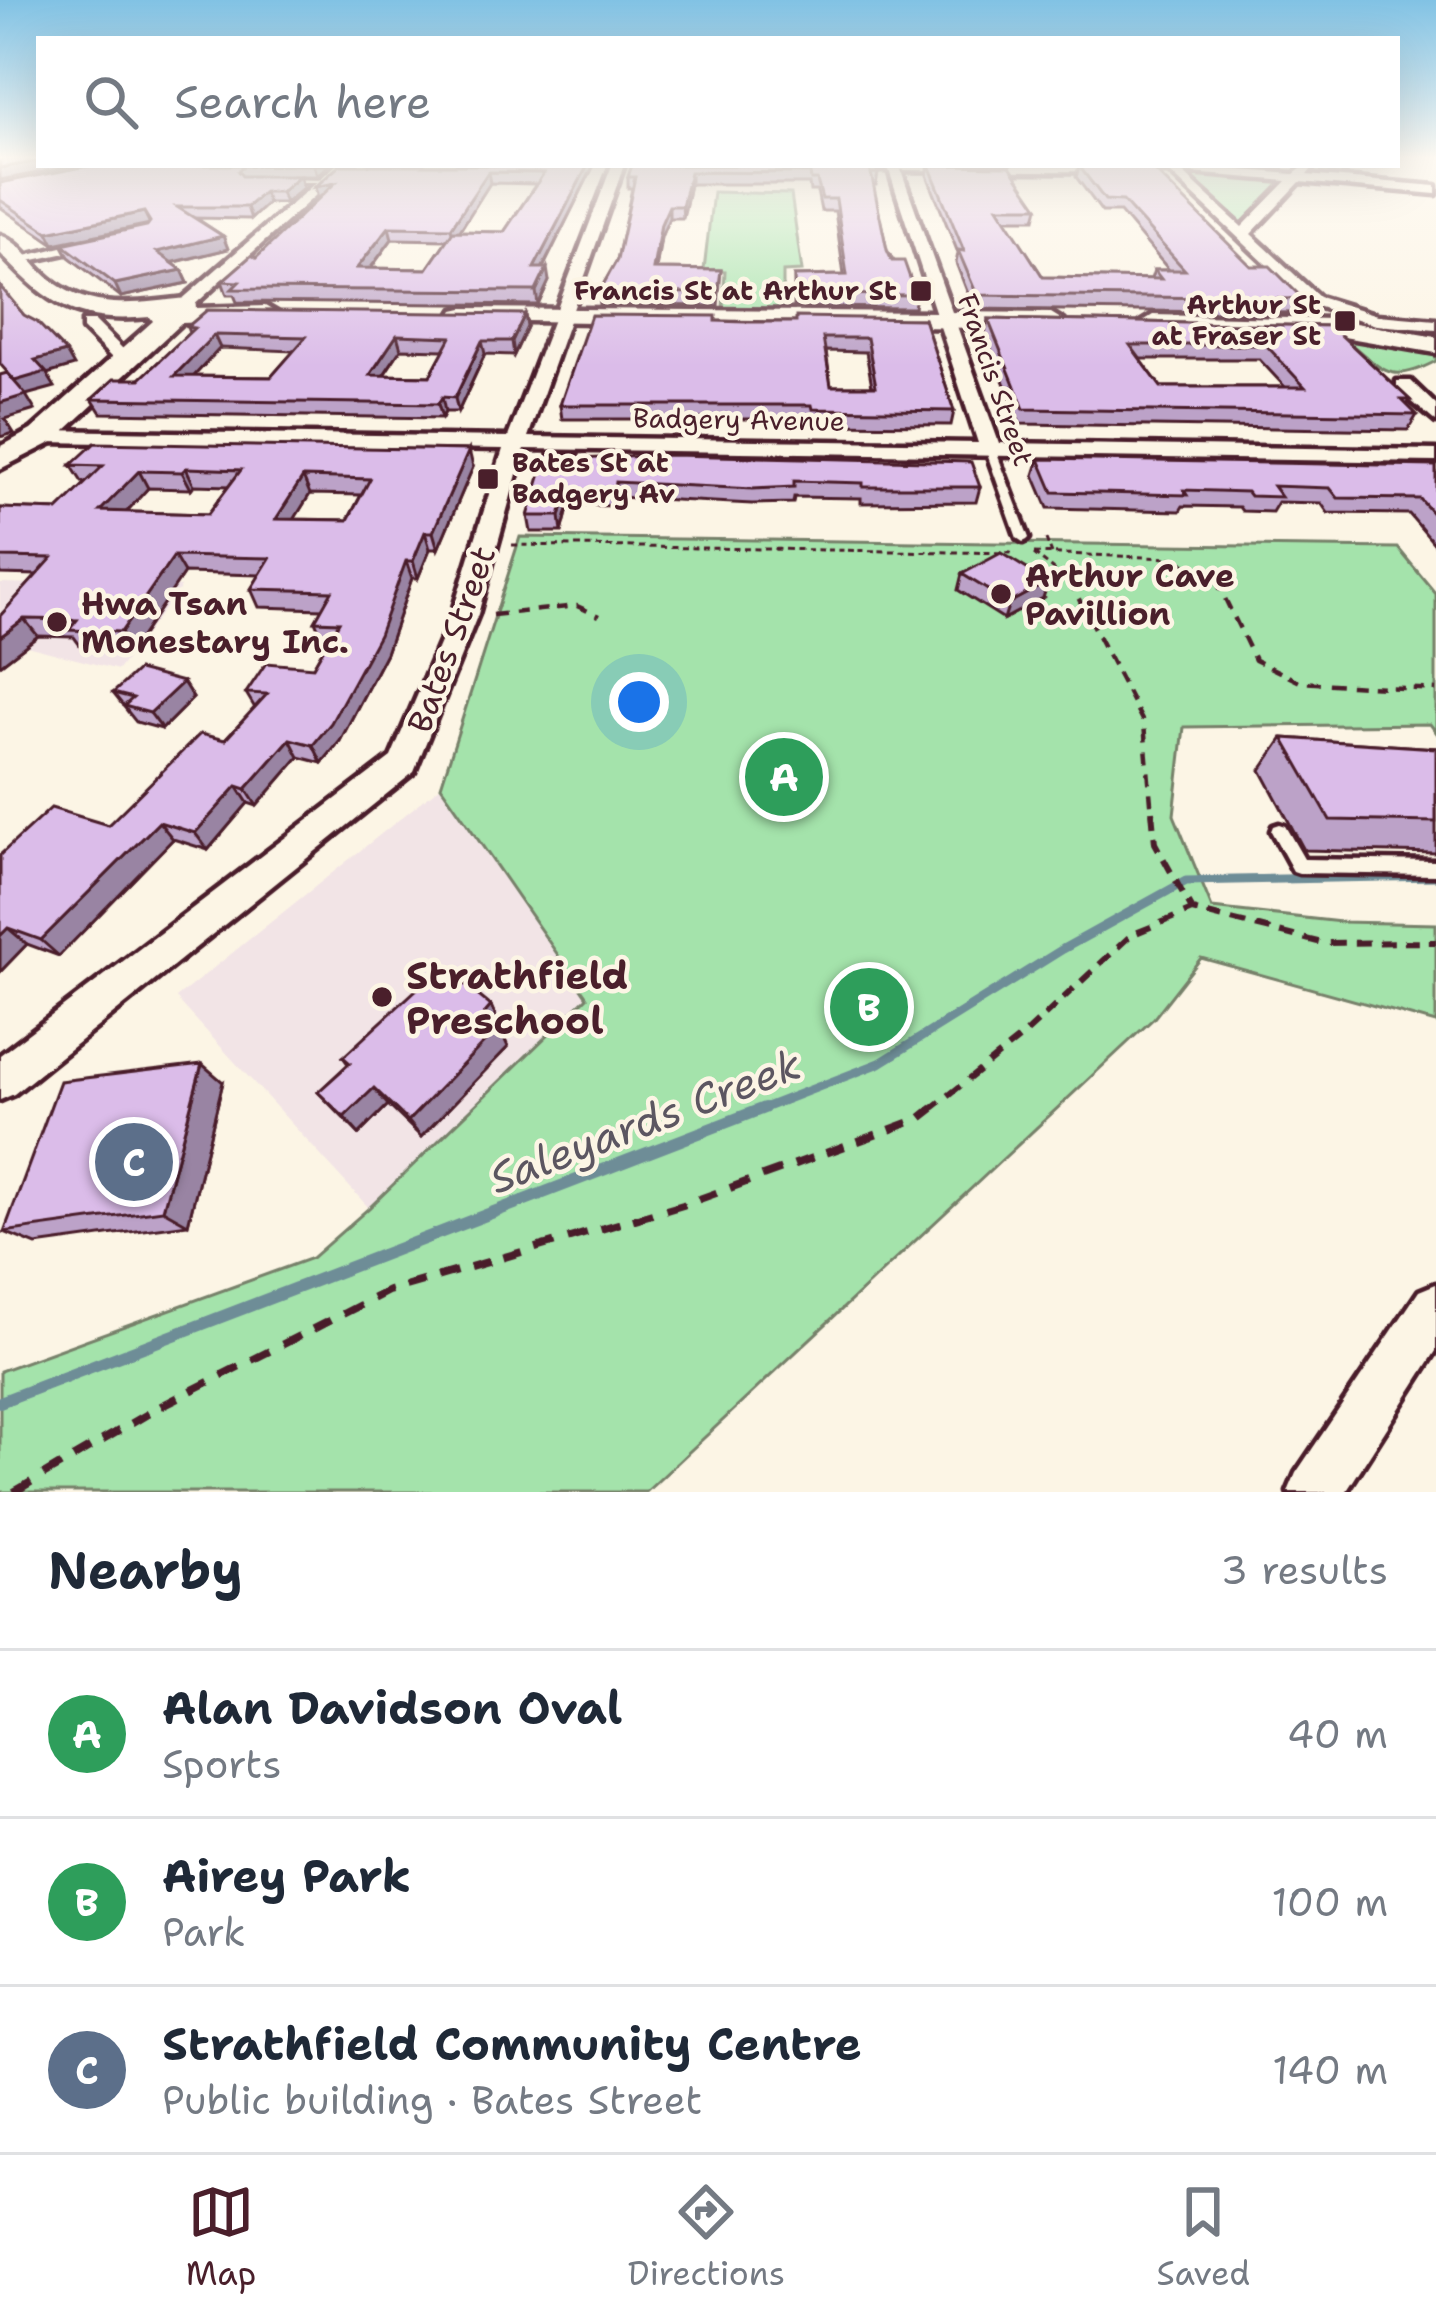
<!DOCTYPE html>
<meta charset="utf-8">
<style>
body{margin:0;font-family:"Shantell Sans",sans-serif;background:#f6f6f7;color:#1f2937}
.you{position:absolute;left:639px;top:702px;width:42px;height:42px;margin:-30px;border:9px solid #fff;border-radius:50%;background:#1a73e8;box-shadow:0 0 0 18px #1a73e833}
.badge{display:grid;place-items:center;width:78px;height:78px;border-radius:50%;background:#4a1f2b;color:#fff;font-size:39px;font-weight:700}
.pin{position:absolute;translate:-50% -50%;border:6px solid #fff;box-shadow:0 3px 12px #0006}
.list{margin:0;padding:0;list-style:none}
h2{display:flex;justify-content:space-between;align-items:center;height:156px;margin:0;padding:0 48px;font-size:51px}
h2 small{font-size:39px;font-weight:400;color:#747a83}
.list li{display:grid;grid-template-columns:78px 1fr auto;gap:36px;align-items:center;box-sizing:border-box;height:168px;padding:0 48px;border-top:3px solid #e0e1e3}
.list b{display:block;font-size:45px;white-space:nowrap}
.list p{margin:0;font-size:39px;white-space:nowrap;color:#747a83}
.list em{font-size:39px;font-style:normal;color:#747a83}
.icon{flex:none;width:66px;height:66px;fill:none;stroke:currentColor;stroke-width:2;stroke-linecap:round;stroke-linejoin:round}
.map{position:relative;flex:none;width:1436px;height:1492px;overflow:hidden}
.search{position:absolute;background:#fff;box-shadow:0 12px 48px #0002;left:36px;right:36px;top:36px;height:132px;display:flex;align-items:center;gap:30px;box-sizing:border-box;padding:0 42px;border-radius:0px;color:#747a83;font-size:45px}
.sheet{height:660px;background:#fff}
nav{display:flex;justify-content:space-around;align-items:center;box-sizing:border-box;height:168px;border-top:3px solid #e0e1e3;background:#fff;font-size:33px;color:#747a83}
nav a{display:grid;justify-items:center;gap:6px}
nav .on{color:#4a1f2b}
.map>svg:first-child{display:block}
.built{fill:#f2e4e6}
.green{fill:#a4e3ab;stroke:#77816b;stroke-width:3}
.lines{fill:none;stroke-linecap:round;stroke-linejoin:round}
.stream-far1{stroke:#6e8d97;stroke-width:9}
.stream{stroke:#6e8d97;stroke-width:12}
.lane-casing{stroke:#4a1f2b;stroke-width:9}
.street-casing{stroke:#4a1f2b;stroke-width:9}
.secondary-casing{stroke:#4a1f2b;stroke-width:9}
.path-far3{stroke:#4a1f2b;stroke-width:3;stroke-dasharray:6 4.5;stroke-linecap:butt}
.path-far2{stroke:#4a1f2b;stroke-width:4.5;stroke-dasharray:12 9;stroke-linecap:butt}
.path-far1{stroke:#4a1f2b;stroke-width:6;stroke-dasharray:15 10;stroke-linecap:butt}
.path{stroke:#4a1f2b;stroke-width:8;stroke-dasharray:20 14;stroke-linecap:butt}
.lane{fill:#fcf5e5;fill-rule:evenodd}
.street{fill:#fcf5e5;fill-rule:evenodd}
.secondary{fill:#fcf5e5;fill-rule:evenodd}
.wall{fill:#bca2c8;stroke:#4a1f2b;stroke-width:3;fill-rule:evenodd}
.shaded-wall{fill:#9984a3;stroke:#4a1f2b;stroke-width:3}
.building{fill:#dbbce9;stroke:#4a1f2b;stroke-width:3;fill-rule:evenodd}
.poi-dot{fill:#4a1f2b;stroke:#fcf5e5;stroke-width:4.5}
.labels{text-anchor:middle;stroke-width:9;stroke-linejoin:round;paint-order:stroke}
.far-poi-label{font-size:27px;font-weight:bold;fill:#4a1f2b;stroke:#fcf5e5;text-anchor:end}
.far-street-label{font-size:27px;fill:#4a1f2b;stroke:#fcf5e5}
.poi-label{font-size:33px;font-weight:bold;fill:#4a1f2b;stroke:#fcf5e5;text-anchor:start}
.street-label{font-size:33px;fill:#4a1f2b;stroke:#fcf5e5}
.near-poi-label{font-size:39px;font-weight:bold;fill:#4a1f2b;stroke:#fcf5e5;text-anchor:start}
.near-water-label{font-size:42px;font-style:italic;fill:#5c5661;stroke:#fcf5e5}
</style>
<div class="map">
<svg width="1436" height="1492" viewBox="0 0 1436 1492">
<rect width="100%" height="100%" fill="#fcf5e5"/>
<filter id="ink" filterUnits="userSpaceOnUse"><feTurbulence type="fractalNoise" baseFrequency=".00833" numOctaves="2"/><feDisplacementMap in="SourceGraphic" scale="24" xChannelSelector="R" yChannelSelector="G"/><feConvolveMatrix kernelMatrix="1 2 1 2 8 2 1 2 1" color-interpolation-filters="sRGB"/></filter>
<g filter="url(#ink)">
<g class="built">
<path d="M0 583 181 587 118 670 0 639Z"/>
<path d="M441 786 588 996 369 1208 176 998Z"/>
</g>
<g class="green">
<path d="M1197 173 1266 178 1286 187 1250 223 1243 224 1187 176Z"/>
<path d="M713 192 791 194 802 271 783 272V309L723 308 725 271 704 270Z"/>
<path d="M1343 338 1436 353V361C1387 387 1383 368 1343 338Z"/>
<path d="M520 537 1398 548 1436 594V732L1430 724 1184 727 1174 815 1212 908 1341 922 1436 924V1023L1201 958 1154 1018 646 1492H0V1371L312 1258 369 1208 587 997 441 786Z"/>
</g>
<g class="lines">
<path class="stream-far1" d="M756 1111 880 1063 1063 949 1186 881 1436 876"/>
<path class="stream" d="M0 1402 764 1108"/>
<g class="lane-casing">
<g id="lane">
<path d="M283 179 322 180 325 182H281Z"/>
<path d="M987 449 996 451 1029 538 1027 540 1023 542 1017 538 986 451Z"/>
<path d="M1279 824 1285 826 1304 859 1436 861V875L1299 873 1293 871 1271 831 1273 826Z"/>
</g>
</g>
<g class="street-casing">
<g id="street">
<path d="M336 165H349L191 308H179V302Z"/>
<path d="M612 165H624L528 437 978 443 889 170H838L833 165H1175L1294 174 1306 165 1312 169 1307 175 1436 186V194L1300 182 1251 234 1319 297 1378 315 1436 320V330L1376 325 1307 303 1169 172 901 170 999 443 1436 450V462L524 449 478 614 414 772 14 1094 0 1100V1055L391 757 452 614 503 449 42 442 32 436 42 430 508 437ZM1183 173H1191L1287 181 1242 227Z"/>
<path d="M102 237 107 244 20 263 13 259Z"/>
<path d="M83 321H95L131 357V365H119L83 329Z"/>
<path d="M1397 381H1411L1436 405V422L1397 389Z"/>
<path d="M1436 1284V1351L1346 1492H1288L1296 1473 1419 1291Z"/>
</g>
</g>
<g class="secondary-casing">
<g id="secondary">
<path d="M0 235C18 241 29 259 42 272 84 313 133 304 186 298L195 300 196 308 265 306 277 313 265 320 181 323 53 442 0 469V447L31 430 153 321 150 317C75 324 49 305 0 253Z"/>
<path d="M463 308 1051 313 1064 321 1051 329 454 320 451 315 454 310Z"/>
<path d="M1153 315 1332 319 1436 337V353L1332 335 1144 328 1140 323Z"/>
</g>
</g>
<g class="path-far3">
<path d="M1046 539 1052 554"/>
<path d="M512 545 1016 553"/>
<path d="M1034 553 1171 558 1214 576 1218 583"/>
<path d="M1034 554 1071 583"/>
</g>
<g class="path-far2">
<path d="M1069 580 1144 724 1152 814"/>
<path d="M1216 580 1255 660 1300 682 1436 690"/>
<path d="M493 615 577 606 599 616"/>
</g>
<g class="path-far1">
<path d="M1152 811 1155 843 1192 910"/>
<path d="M929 1111 1025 1034 1131 935 1192 910 1322 943 1436 942"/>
</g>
<path class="path" d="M14 1492 163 1405 388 1291 683 1205 919 1119 933 1108"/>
<use href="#lane" class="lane"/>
<use href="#street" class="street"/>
<use href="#secondary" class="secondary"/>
</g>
<g class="wall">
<path d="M93 165H329L317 176H291H300L303 188 285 203H268L251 219 196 218 223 236 228 249 172 263 182 270 188 283 121 297 69 257 62 244 148 225 54 244 0 207V183Z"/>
<path d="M340 165H594L543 268 549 281 538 305 237 302 234 295H227L222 281 256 258 319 199ZM490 183 536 184 504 232 459 231ZM392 239 447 240 427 269 371 268Z"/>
<path d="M632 165 878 173 876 185H873L887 250 916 295 914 308 794 307V276L844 275 835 211H821L817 191H810L809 184H690L683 218H669L661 237 656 269 721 270 718 306 600 305 599 292 617 260 632 188H628V177Z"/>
<path d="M929 165 1038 207 1035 219H1005L1043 277 1151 279 1154 270H1169L1120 212H1102L1076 177 1079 166 1251 266 1303 299 1296 313 974 309 956 263 958 253 927 175Z"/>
<path d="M924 319 954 411 951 425 812 424 811 419H562L560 405 716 321 796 322ZM826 351 866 352 872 386H831Z"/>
<path d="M988 319 1331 326 1410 400 1407 405 1417 415 1408 430 1020 424 985 333ZM1140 359H1259L1285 387H1161Z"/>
<path d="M187 327H527L514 355 485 354 458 412H445L442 418 101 413 92 399 140 379 189 333ZM220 348 294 351 271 377 194 376ZM401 349 444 350 430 376 384 375Z"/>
<path d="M579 459 980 487 976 502 861 503V498L794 497 793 503 752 504 618 497 616 506 569 505 562 532H531L528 516Z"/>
<path d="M1039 459 1436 466V546L1409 514 1328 513 1321 503 1278 502 1272 512 1242 511 1239 507 1183 506 1180 511 1048 508 1034 475Z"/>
<path d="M71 465 473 467 438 549H430L418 578H412L386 653 340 741 322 763 299 757 257 806 248 803 208 850 173 839 59 956 27 944 0 972V855L108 825 225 740 255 708 246 693 313 667 329 639H323L315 621 322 609 259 607 251 589 260 575 184 573 132 650 82 648 74 637 38 636 0 665V616L37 575 0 574V508L58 510 87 482H82ZM194 485 229 486 208 514 126 512 148 488 191 489ZM310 494 361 495 348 520 294 519Z"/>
<path d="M962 574 1043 598 1004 619 958 590Z"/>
<path d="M183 682 193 698 162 729 136 722 113 693Z"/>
<path d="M1283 738 1436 748V853L1304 850 1261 770Z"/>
<path d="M491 1006 508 1047 421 1137 388 1105 359 1134 318 1092 348 1064 343 1057Z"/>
<path d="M223 1082 188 1224 36 1245 4 1232Z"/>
</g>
<g class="shaded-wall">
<path d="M39 161V165H81L0 180V168Z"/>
<path d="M314 165H329L317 176Z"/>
<path d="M588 165H594L536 281 534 268Z"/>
<path d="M488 172 490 183 454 240 451 228Z"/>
<path d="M690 172V184L683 218 682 206Z"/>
<path d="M300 176 303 188 285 203 281 192Z"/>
<path d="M335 183 318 199 315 187Z"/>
<path d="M264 192 268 203 251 219 247 207Z"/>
<path d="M669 206V218L661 237 654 282 653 269 661 224Z"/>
<path d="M144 212 150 224 54 244 48 232Z"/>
<path d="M389 227 392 239 361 281 357 268Z"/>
<path d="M223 236 228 249 162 265 157 252Z"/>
<path d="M547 268 549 281 538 305 536 291Z"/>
<path d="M182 270 188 283 121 297 115 284Z"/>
<path d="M525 314 527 327 514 355 512 341Z"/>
<path d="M214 335 220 348 181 390 174 376Z"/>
<path d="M397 335 401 349 374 389 370 375Z"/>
<path d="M482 341 485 354 458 412 455 398Z"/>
<path d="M66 352 74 366 47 374 55 387 26 395 35 410 5 419 14 433 0 437V403L15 381 35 360Z"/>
<path d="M442 397 445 412 442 418 438 404Z"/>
<path d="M469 450 473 467 438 549 433 532Z"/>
<path d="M186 468 194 485 191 489 182 472Z"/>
<path d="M139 471 148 488 111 529 100 511Z"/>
<path d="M303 477 310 494 284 536 276 519Z"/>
<path d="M567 490 569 505 562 532 560 516Z"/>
<path d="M425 532 430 549 418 578 413 561Z"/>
<path d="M174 556 184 573 132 650 121 632Z"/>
<path d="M406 561 412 578 386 653 340 741 322 763 313 745Z"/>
<path d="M1048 582 1043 598 1004 619 1009 603Z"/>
<path d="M24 619 38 636 0 665V637Z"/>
<path d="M183 682 193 698 162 729 150 713Z"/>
<path d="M290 739 299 757 257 806 246 789Z"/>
<path d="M237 786 248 803 208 850 195 833Z"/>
<path d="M159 822 173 839 59 956 41 940Z"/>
<path d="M8 928 27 944 0 972V936Z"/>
<path d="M491 1006 500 1026 493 1034 484 1014Z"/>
<path d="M499 1027 508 1047 421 1137 408 1121Z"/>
<path d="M202 1064 223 1082 188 1224 163 1210Z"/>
<path d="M374 1088 388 1105 359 1134 344 1117Z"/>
</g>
<g class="building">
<path d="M0 157H39V161L0 168Z"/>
<path d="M93 165H292L243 166 238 171 242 176H300L281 192H264L247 207H177L223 236 157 252 182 270 115 284 62 244 147 226 150 222 144 212 48 232 0 200V183Z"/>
<path d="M340 165H588L534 268H547L536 291 232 289 239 282 222 281 252 255 256 258 335 183 315 187ZM488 172 544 173 504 232 453 231 427 269 357 268 389 227 451 228Z"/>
<path d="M632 165H875L878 173H871L887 250 892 261H904L916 295 795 294 794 276 847 275 836 199H822L817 180H811L810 173 690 172 682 206H669L661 224 653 269 721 270 718 293 599 292 617 260 635 177H628Z"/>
<path d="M929 165 1010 166 1038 207H998L1043 277 1161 279 1154 270H1185L1123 201 1105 200 1079 166H1150L1251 266H1270L1303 299 977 295 958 250 964 251Z"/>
<path d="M0 286 24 315 37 322 66 352 35 360 46 372 15 381 0 364Z"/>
<path d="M207 310 525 314 512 341H482L455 398 442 397 438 404 92 399 114 379H140L194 328 187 327ZM214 335 306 337 271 377 174 376ZM397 335 451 337 430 376 370 375Z"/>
<path d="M591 315 716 316V321L746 322H796V317L924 319 954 411 813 409 812 405H560ZM823 338H867L876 386H831Z"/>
<path d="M988 319 1331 326 1410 400H1402L1417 415 1024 409ZM1130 345H1266L1305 387H1161Z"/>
<path d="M7 373 26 395 0 403V375Z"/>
<path d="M95 443 469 450 433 532H425L413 561H406L379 635 331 723 313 745 290 739 246 789 237 786 195 833 159 822 41 940 8 928 0 936V855L51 808 108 825 200 734 225 740 267 694 246 693 266 663 313 667 339 622 315 621 332 591 251 589 270 558 174 556 121 632 69 630 77 620 24 619 0 637V616L52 558 0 557V508L58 510 103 466 71 465ZM186 468 241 470 208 514 100 511 139 471 182 472ZM303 477 370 479 348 520 276 519Z"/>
<path d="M547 454 579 455 577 459 673 455 971 462 980 487H863V483L794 481V487L753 489 616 482 615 491 567 490 560 516H528Z"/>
<path d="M1039 459 1436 466V517L1420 499 1338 498 1330 488 1273 486 1281 497 1250 496 1247 492 1184 490 1187 495 1053 492Z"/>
<path d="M1001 553 1048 582 1009 603 962 574Z"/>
<path d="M138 670 183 682 150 713 124 706 133 698 113 693Z"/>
<path d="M1283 738 1436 748V822L1330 820Z"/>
<path d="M442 966 491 1006 484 1014 499 1027 408 1121 374 1088 344 1117 318 1092 350 1063 343 1057Z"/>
<path d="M202 1064 163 1210 4 1232 60 1081Z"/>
</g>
</g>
<linearGradient id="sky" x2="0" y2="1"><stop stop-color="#81c2e4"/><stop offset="0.43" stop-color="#fefaf3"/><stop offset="1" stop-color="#fefaf3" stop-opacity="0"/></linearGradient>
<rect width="1436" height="366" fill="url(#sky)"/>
<g class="poi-dot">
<rect x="909" y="279" width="24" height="24" rx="6"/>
<rect x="1333" y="309" width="24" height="24" rx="6"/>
<rect x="476" y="467" width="24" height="24" rx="6"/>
<circle cx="1001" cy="594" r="12"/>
<circle cx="57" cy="622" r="12"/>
<circle cx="382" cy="997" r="12"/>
</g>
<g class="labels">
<g class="far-poi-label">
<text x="897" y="300">Francis St at Arthur St</text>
<text x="1321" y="314">Arthur St<tspan x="1321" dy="31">at Fraser St</tspan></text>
<text x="512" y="472" text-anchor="start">Bates St at<tspan x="512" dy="31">Badgery Av</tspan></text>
</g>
<g class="far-street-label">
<text transform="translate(995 380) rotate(71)" y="9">Francis Street</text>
<text transform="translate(739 420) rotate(1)" y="9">Badgery Avenue</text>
</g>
<g class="poi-label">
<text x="1025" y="587">Arthur Cave<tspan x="1025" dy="38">Pavillion</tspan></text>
<text x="81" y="615">Hwa Tsan<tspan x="81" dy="38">Monestary Inc.</tspan></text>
</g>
<g class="street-label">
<text transform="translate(451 639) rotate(-70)" y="12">Bates Street</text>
</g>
<g class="near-poi-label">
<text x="406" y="989">Strathfield<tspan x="406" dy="45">Preschool</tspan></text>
</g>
<g class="near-water-label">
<text transform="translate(645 1121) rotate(-21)" y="15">Saleyards Creek</text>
</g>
</g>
</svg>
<div class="you"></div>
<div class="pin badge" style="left:784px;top:777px;background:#2e9e5b">A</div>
<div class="pin badge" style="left:869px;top:1007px;background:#2e9e5b">B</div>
<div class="pin badge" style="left:134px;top:1162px;background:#5c6f8a">C</div>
<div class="search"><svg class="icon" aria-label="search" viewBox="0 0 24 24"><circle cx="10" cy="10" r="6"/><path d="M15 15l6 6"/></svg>Search here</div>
</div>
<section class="sheet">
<h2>Nearby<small>3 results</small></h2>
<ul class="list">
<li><span class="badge" style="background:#2e9e5b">A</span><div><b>Alan Davidson Oval</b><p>Sports</p></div><em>40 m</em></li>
<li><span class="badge" style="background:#2e9e5b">B</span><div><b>Airey Park</b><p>Park</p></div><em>100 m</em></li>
<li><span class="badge" style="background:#5c6f8a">C</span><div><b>Strathfield Community Centre</b><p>Public building · Bates Street</p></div><em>140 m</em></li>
</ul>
</section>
<nav>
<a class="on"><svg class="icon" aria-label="map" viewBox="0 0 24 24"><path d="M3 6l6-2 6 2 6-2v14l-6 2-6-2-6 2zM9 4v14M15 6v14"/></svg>Map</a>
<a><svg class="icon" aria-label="directions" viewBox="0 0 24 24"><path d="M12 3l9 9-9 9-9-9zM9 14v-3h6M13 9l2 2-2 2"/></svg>Directions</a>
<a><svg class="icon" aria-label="saved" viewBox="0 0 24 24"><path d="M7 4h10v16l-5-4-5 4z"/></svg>Saved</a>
</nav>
